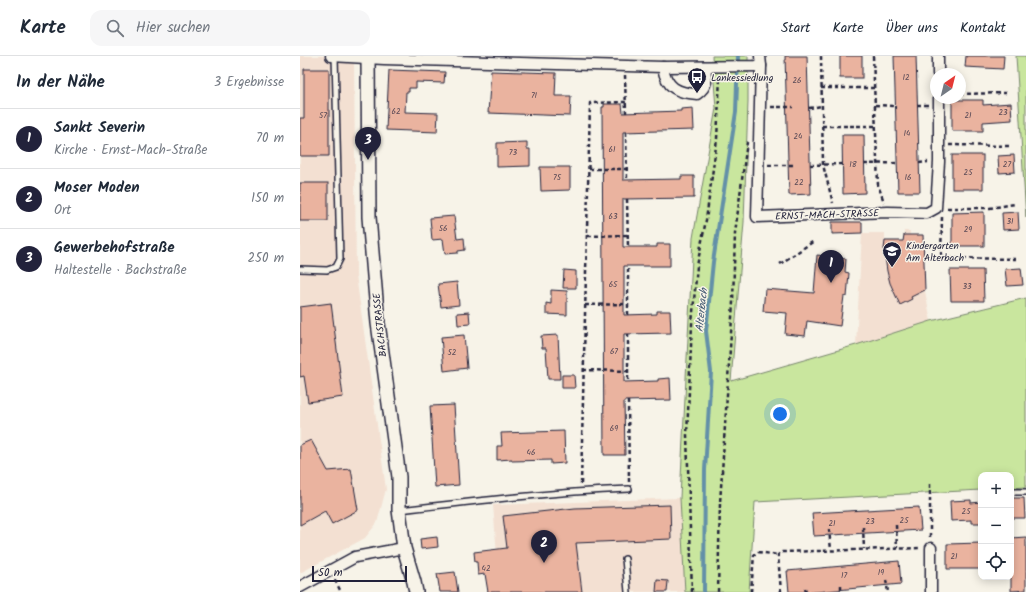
<!DOCTYPE html>
<html lang="de">
<meta charset="utf-8">
<style>
body{margin:0;font-family:Kalam,sans-serif;background:#f6f6f7;color:#1f2937}
.controls{position:absolute;right:12px;bottom:12px;display:grid;overflow:hidden;border-radius:8px;box-shadow:0 2px 10px #0003}
.controls button{width:36px;height:36px;display:grid;place-items:center;padding:0;border:0;border-bottom:1px solid #e0e1e3;background:#fff;color:#1f2937;font:20px sans-serif}
.compass{position:absolute;left:630px;top:12px;width:36px;height:36px;border-radius:50%;background:#fff;box-shadow:0 2px 10px #0003;rotate:35deg}
.scale{position:absolute;left:12px;bottom:10px;width:95px;box-sizing:border-box;padding-left:4px;border:2px solid #22223b;border-top:0;font-size:11px;line-height:14px;white-space:nowrap;color:#22223b;-webkit-text-stroke:3px #f7f3e8;paint-order:stroke}
.you{position:absolute;left:480px;top:358px;width:14px;height:14px;margin:-10px;border:3px solid #fff;border-radius:50%;background:#1a73e8;box-shadow:0 0 0 6px #1a73e833}
.badge{display:grid;place-items:center;width:26px;height:26px;border-radius:50%;background:#22223b;color:#fff;font-size:13px;font-weight:700}
.pin{position:absolute;translate:-50% -33px;filter:drop-shadow(0 1px 2px #0008)}
.pin::after{content:'';position:absolute;top:21px;width:14px;height:12px;background:inherit;clip-path:polygon(0 0,100% 0,50% 100%)}
.list{margin:0;padding:0;list-style:none}
h2{display:flex;justify-content:space-between;align-items:center;height:52px;margin:0;padding:0 16px;font-size:17px}
h2 small{font-size:13px;font-weight:400;color:#747a83}
.list li{display:grid;grid-template-columns:26px 1fr auto;gap:12px;align-items:center;box-sizing:border-box;height:60px;padding:0 16px;border-top:1px solid #e0e1e3}
.list b{display:block;font-size:15px;white-space:nowrap}
.list p{margin:0;font-size:13px;white-space:nowrap;color:#747a83}
.list em{font-size:13px;font-style:normal;color:#747a83}
.icon{flex:none;width:22px;height:22px;fill:none;stroke:currentColor;stroke-width:2;stroke-linecap:round;stroke-linejoin:round}
.map{position:relative;flex:none;width:726px;height:536px;overflow:hidden}
header{display:flex;align-items:center;gap:24px;box-sizing:border-box;height:56px;padding:0 20px;background:#fff;border-bottom:1px solid #e0e1e3}
header strong{font-size:19px}
nav{display:flex;gap:22px;margin-inline-start:auto;font-size:14px}
.search{width:280px;height:36px;background:#f6f6f7;display:flex;align-items:center;gap:10px;box-sizing:border-box;padding:0 14px;border-radius:12px;color:#747a83;font-size:15px}
main{display:flex}
aside{flex:1;background:#fff}
.map>svg:first-child{display:block}
.built{fill:#f3e0d2}
.green{fill:#c9e69e;stroke:#76846c}
.lines{fill:none;stroke-linecap:round;stroke-linejoin:round}
.stream{stroke:#6490a8;stroke-width:4}
.building{fill:#eab39f;stroke:#22223b}
.service-casing{stroke:#22223b;stroke-width:8}
.minor-casing{stroke:#22223b;stroke-width:13}
.tertiary-casing{stroke:#22223b;stroke-width:16}
.path{stroke:#22223b;stroke-width:2.5;stroke-dasharray:4 3;stroke-linecap:butt}
.service{stroke:#f7f3e8;stroke-width:5}
.minor{stroke:#f7f3e8;stroke-width:10}
.tertiary{stroke:#f7f3e8;stroke-width:13}
.labels{text-anchor:middle;stroke-width:3;stroke-linejoin:round;paint-order:stroke}
.number-label{font-size:8px;fill:#544654}
.poi-label{font-size:10px;fill:#22223b;stroke:#f7f3e8;text-anchor:start}
.street-label{font-size:10px;fill:#22223b;stroke:#f7f3e8}
.water-label{font-size:11px;font-style:italic;fill:#435972;stroke:#f7f3e8}
</style>
<header>
<strong>Karte</strong>
<div class="search"><svg class="icon" aria-label="search" viewBox="0 0 24 24"><circle cx="10" cy="10" r="6"/><path d="M15 15l6 6"/></svg>Hier suchen</div>
<nav><a>Start</a><a>Karte</a><a>Über uns</a><a>Kontakt</a></nav>
</header>
<main>
<aside>
<h2>In der Nähe<small>3 Ergebnisse</small></h2>
<ul class="list">
<li><span class="badge">1</span><div><b>Sankt Severin</b><p>Kirche · Ernst-Mach-Straße</p></div><em>70 m</em></li>
<li><span class="badge">2</span><div><b>Moser Moden</b><p>Ort</p></div><em>150 m</em></li>
<li><span class="badge">3</span><div><b>Gewerbehofstraße</b><p>Haltestelle · Bachstraße</p></div><em>250 m</em></li>
</ul>
</aside>
<div class="map">
<svg width="726" height="536" viewBox="0 0 726 536">
<rect width="100%" height="100%" fill="#f7f3e8"/>
<filter id="ink" filterUnits="userSpaceOnUse"><feTurbulence type="fractalNoise" baseFrequency=".025" numOctaves="2"/><feDisplacementMap in="SourceGraphic" scale="8" xChannelSelector="R" yChannelSelector="G"/><feConvolveMatrix kernelMatrix="1 2 1 2 8 2 1 2 1" color-interpolation-filters="sRGB"/></filter>
<g filter="url(#ink)">
<g class="built">
<path d="M0 0H54L56 219 86 433 77 467 65 482 0 517Z"/>
<path d="M604 175H610V179H623L625 235 631 265 556 289 562 177H585V185H598V189H603Z"/>
<path d="M380 442 385 536H200L193 449Z"/>
</g>
<g class="green">
<path d="M412 0H448V45L444 166 431 325 556 289 631 265 726 242V431L711 432V419H681V434L455 446 449 536H385L380 442 393 182 416 52Z"/>
<path d="M716 0H726V162Z"/>
</g>
<g class="lines">
<path class="stream" d="M404 536 405 414 411 316 406 275 413 206 436 56 438 0"/>
</g>
<g class="building">
<path d="M485 0H507L511 138 489 139Z"/>
<rect x="540" y="0" width="22" height="22"/>
<path d="M594 0H616L620 136H598Z"/>
<path d="M666 0H704L703 13 665 11Z"/>
<path d="M4 13H29V100H0V62H4Z"/>
<path d="M89 14 145 16 144 27 116 26V32H109V36H106L105 56 138 57 137 76 86 74Z"/>
<path d="M191 15 256 17 255 40H271L270 60 188 57Z"/>
<path d="M652 44H683V49L711 47 712 64 683 66V75H652Z"/>
<path d="M304 48H322L323 57 381 55V53L393 52 394 74 323 76V124L381 123V120H394V142L323 143V191H357V188H370V210H324V259L357 258V255H370L371 277 324 278V326L358 325V323L370 322 371 344 324 345 325 399H304L302 51H304Z"/>
<path d="M542 79H564L565 137 543 138Z"/>
<path d="M227 86V93H230V110L197 111V87Z"/>
<rect x="652" y="99" width="31" height="34"/>
<path d="M714 99 715 116 699 117 698 100Z"/>
<path d="M240 111H270V134L241 135Z"/>
<rect x="0" y="127" width="28" height="38"/>
<path d="M684 156V190H652V157Z"/>
<path d="M718 156 719 173 703 174 702 157Z"/>
<path d="M154 160 157 183 164 182 165 194 158 195V197L145 198 143 183 132 184 130 162Z"/>
<path d="M532 166H562V177L532 178Z"/>
<path d="M604 179H623L625 234 611 241 612 243 600 249 590 227 587 215 584 193 585 185H603Z"/>
<path d="M517 199 546 203 545 216 549 217 547 241 544 240 540 270 507 265 505 280 485 278 487 257 463 255 465 233 514 237Z"/>
<path d="M721 212 723 229 707 230 705 213Z"/>
<path d="M264 214 276 215V232H263Z"/>
<path d="M650 214H683L684 245H651Z"/>
<path d="M157 226 159 249 141 251 138 228Z"/>
<path d="M251 234 267 235V259L246 258V247L251 248Z"/>
<path d="M31 247 43 341 8 346 4 320 0 321V251Z"/>
<path d="M169 256 170 268 158 269 157 257Z"/>
<path d="M164 279 167 312 144 315 141 281Z"/>
<path d="M258 279 260 323H248L246 292H242L241 280Z"/>
<path d="M262 319H274L275 332H262Z"/>
<path d="M154 349 159 429 135 431 130 350Z"/>
<path d="M264 375 265 407 251 408V404L212 405V403L197 404V390H202L201 377Z"/>
<path d="M11 384 28 415 51 413 58 454 32 468 25 455 0 469V389Z"/>
<path d="M711 442H724L725 462H711Z"/>
<path d="M671 444V447L681 446V467H671V464L651 465 650 445Z"/>
<path d="M370 449 371 483 276 487 282 536H188L185 518 178 519 177 506H175L174 496 207 492 203 460 275 452Z"/>
<path d="M619 451 621 474 514 480 512 457Z"/>
<path d="M137 481 138 491 121 493 120 483Z"/>
<path d="M726 481V534L711 535V482Z"/>
<path d="M681 487V513H647V488Z"/>
<path d="M599 505 601 528 515 536H489L487 515Z"/>
<path d="M155 516 158 536H140L137 518Z"/>
<path d="M357 524 368 525 367 536H356Z"/>
</g>
<g class="lines">
<g class="service-casing">
<g id="service">
<path d="M0 213 27 214 36 211 40 203 35 0"/>
<path d="M711 436H726"/>
<path d="M100 454C176 445 252 436 329 433"/>
<path d="M325 503 328 536"/>
</g>
</g>
<g class="minor-casing">
<g id="minor">
<path d="M31 0 84 3 363 11 461 10 460 0"/>
<path d="M638 0V18"/>
<path d="M461 10 457 161 588 156 627 157 636 152 639 106V42"/>
<path d="M363 11C366 32 378 37 397 38 408 30 407 24 405 11"/>
<path d="M631 492V536"/>
<path d="M0 531 55 501 104 492"/>
</g>
</g>
<g class="tertiary-casing">
<path id="tertiary" d="M68 0 69 161 78 267 99 421V454L104 492 114 526 116 536"/>
</g>
<g class="path">
<path d="M521 0 523 109 533 147"/>
<path d="M573 0 578 129 584 146"/>
<path d="M325 19 326 57"/>
<path d="M521 32H574"/>
<path d="M660 38 707 37"/>
<path d="M575 49 595 50"/>
<path d="M617 49H629"/>
<path d="M471 51H493"/>
<path d="M509 52 522 50"/>
<path d="M522 70H576"/>
<path d="M326 76 327 124"/>
<path d="M649 89 711 90"/>
<path d="M619 107 628 106"/>
<path d="M564 108 597 107"/>
<path d="M468 109H496"/>
<path d="M510 109 542 108"/>
<path d="M289 113H326"/>
<path d="M327 143 328 191"/>
<path d="M647 152H690L715 148"/>
<path d="M642 161 641 202 719 203"/>
<path d="M288 180 328 179"/>
<path d="M480 208 514 185"/>
<path d="M285 249 327 248"/>
<path d="M328 259V210"/>
<path d="M328 278V326"/>
<path d="M283 314 328 315"/>
<path d="M328 345 329 426"/>
<path d="M281 428 290 47 326 46"/>
<path d="M630 428V482"/>
<path d="M596 469 597 493"/>
<path d="M563 471 564 493"/>
<path d="M529 473 531 494"/>
<path d="M35 524 41 536"/>
<path d="M586 524 588 536"/>
<path d="M541 529V536"/>
<path d="M505 532 506 536"/>
<path d="M392 536 387 379 392 268 397 210 406 164 417 83 420 21"/>
<path d="M418 536 420 447 433 246 435 177 447 86"/>
<path d="M451 536 454 499 458 496 478 499"/>
<path d="M481 536 478 499 482 496 621 492"/>
</g>
<use href="#service" class="service"/>
<use href="#minor" class="minor"/>
<use href="#tertiary" class="tertiary"/>
</g>
</g>
<defs>
<g id="bus-pin" transform="scale(1)"><path d="M0 17L-7.5 6A9.5 9.5 0 1 1 7.5 6Z" fill="#22223b" stroke="#f7f3e8"/><path d="M-5-6H5V4H4V6H2V4H-2V6H-4V4H-5ZM-3.5-4V0h7V-4ZM-3.5 1.2v1.5H-2V1.2ZM2 1.2v1.5H3.5V1.2Z" fill="#fff"/></g>
<g id="school-pin" transform="scale(1)"><path d="M0 17L-7.5 6A9.5 9.5 0 1 1 7.5 6Z" fill="#22223b" stroke="#f7f3e8"/><path d="M0-5L7-2L0 1L-7-2ZM-4 1L0 2.5L4 1V4Q0 6-4 4Z" fill="#fff"/></g>
</defs>
<g fill-rule="evenodd">
<use href="#bus-pin" x="397" y="21"/>
<use href="#school-pin" x="592" y="195"/>
</g>
<g class="labels">
<g class="number-label">
<text x="606" y="24">12</text>
<text x="497" y="27">26</text>
<text x="234" y="42">71</text>
<text x="96" y="58">62</text>
<text x="703" y="59">23</text>
<text x="23" y="62">57</text>
<text x="668" y="62">21</text>
<text x="607" y="80">14</text>
<text x="498" y="83">24</text>
<text x="312" y="96">61</text>
<text x="213" y="99">73</text>
<text x="553" y="111">18</text>
<text x="707" y="111">27</text>
<text x="668" y="119">25</text>
<text x="257" y="124">75</text>
<text x="608" y="124">16</text>
<text x="499" y="129">22</text>
<text x="313" y="163">63</text>
<text x="710" y="168">31</text>
<text x="143" y="175">56</text>
<text x="668" y="176">29</text>
<text x="313" y="231">65</text>
<text x="667" y="233">33</text>
<text x="314" y="298">67</text>
<text x="152" y="299">52</text>
<text x="314" y="375">69</text>
<text x="231" y="399">46</text>
<text x="666" y="458">25</text>
<text x="604" y="467">25</text>
<text x="570" y="468">23</text>
<text x="532" y="470">21</text>
<text x="654" y="503">21</text>
<text x="186" y="515">42</text>
<text x="581" y="519">19</text>
<text x="544" y="522">17</text>
</g>
<g class="poi-label">
<text x="411" y="25">Lankessiedlung</text>
<text x="606" y="193">Kindergarten<tspan x="606" dy="12">Am Alterbach</tspan></text>
</g>
<g class="street-label">
<text transform="translate(527 158) rotate(-2)" y="4">ERNST-MACH-STRASSE</text>
<text transform="translate(79 269) rotate(-96)" y="4">BACHSTRASSE</text>
</g>
<g class="water-label">
<text transform="translate(401 254) rotate(-84)" y="4">Alterbach</text>
</g>
</g>
</svg>
<div class="controls">
<button>+</button>
<button>−</button>
<button><svg class="icon" aria-label="locate" viewBox="0 0 24 24"><circle cx="12" cy="12" r="6"/><path d="M12 2v4M12 18v4M2 12h4M18 12h4"/></svg></button>
</div>
<svg class="compass" viewBox="-18 -18 36 36"><path d="M0-13l5 13h-10z" fill="#e53935"/><path d="M0 13l5-13h-10z" fill="#747a83"/></svg>
<div class="scale">50 m</div>
<div class="you"></div>
<div class="pin badge" style="left:531px;top:227px">1</div>
<div class="pin badge" style="left:244px;top:507px">2</div>
<div class="pin badge" style="left:68px;top:104px">3</div>
</div>
</main>
